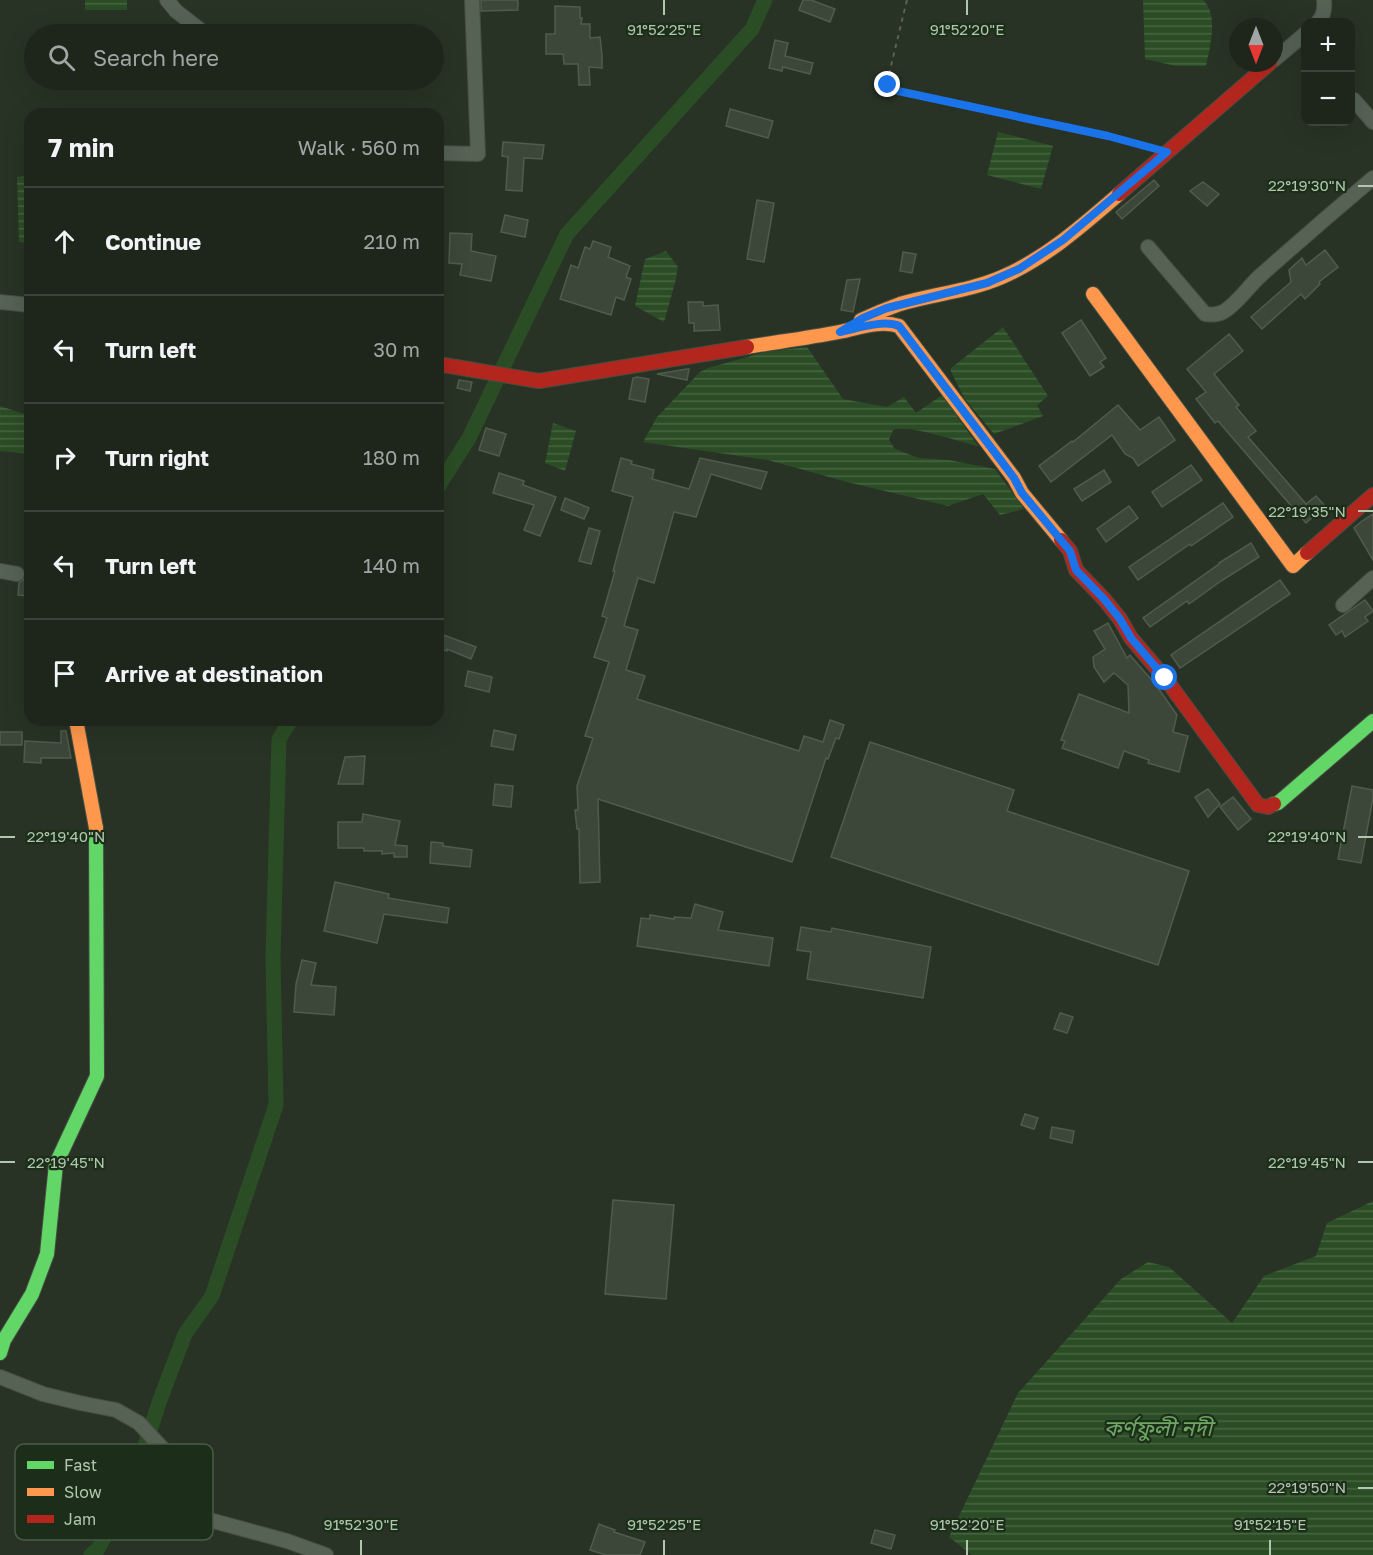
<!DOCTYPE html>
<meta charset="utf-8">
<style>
body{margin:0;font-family:"Golos Text","Noto Sans Bengali",sans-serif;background:#262e25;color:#f1f3f6}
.controls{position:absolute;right:18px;top:18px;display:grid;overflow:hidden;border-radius:12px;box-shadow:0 6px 24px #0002}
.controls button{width:54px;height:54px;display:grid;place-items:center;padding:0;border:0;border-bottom:2px solid #3c433b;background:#1e261c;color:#f1f3f6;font:30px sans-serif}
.compass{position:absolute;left:1229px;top:18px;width:54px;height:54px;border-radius:50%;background:#1e261c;box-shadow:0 6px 24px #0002;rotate:180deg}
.stop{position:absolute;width:18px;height:18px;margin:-14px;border:4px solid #1a73e8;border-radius:50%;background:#fff}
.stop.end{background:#1a73e8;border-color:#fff;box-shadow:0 2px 6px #0008}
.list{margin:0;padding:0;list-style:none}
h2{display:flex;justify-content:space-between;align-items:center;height:78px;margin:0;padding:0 24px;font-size:26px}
h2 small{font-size:20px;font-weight:400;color:#a1a5a3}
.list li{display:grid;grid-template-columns:39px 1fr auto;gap:18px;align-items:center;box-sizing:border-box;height:108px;padding:0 24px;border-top:2px solid #3c433b}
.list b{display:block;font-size:22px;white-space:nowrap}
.list em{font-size:20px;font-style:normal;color:#a1a5a3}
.icon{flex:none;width:33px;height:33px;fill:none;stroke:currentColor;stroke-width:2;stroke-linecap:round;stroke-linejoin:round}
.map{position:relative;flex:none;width:1373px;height:1555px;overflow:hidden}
.search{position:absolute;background:#1e261c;box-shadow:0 6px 24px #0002;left:24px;top:24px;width:420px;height:66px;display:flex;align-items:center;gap:15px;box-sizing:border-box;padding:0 21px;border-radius:33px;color:#a1a5a3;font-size:22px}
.panel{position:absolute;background:#1e261c;box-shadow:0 6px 24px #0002;left:24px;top:108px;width:420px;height:618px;border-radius:18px}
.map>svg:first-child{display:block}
.water{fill:url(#water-rules)}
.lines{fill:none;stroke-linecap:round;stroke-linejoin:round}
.canal{stroke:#2b4d25;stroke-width:15}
.building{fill:#3c473a;stroke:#4f5c4c;stroke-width:1.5}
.street-casing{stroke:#454e42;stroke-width:16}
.fast-casing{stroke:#454e42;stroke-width:16}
.slow-casing{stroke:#454e42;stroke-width:16}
.jam-casing{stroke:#454e42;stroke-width:16}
.path{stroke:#586154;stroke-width:2;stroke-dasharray:4.5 4.5;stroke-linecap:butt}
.street{stroke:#566254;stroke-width:14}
.fast{stroke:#63d668;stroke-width:14}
.slow{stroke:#ff974d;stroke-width:14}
.jam{stroke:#b3261e;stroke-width:14}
.route{stroke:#1a73e8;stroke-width:8}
.ticks{fill:none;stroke:#b0c6ad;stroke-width:2}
.labels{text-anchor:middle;stroke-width:4.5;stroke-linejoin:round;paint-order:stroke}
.water-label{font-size:22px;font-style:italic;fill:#6fa764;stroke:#1c2e19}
.key{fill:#1c2e19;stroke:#485c45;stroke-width:1.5}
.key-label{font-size:16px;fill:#b0c6ad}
.ticks-label{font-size:15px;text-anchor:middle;fill:#b0c6ad;stroke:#1c2e19;stroke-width:4.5;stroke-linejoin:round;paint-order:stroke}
</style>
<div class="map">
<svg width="1373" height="1555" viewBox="0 0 1373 1555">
<defs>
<pattern id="water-rules" width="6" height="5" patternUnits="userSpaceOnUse" patternTransform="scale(1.5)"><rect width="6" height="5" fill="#2b4d25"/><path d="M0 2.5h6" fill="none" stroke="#476542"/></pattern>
</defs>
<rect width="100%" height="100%" fill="#283325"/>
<g class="water">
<rect x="85" y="0" width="42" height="10"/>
<path d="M1143 0H1203C1219 15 1210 47 1206 66H1176L1145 59Z"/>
<path d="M998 132 1053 146 1041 189 987 175Z"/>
<path d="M30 176V243L19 242 17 177Z"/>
<path d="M666 251 678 267 675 283 664 322 635 306 645 259Z"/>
<path d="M1003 327 1048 396 1037 405 1043 416 994 434 964 398 950 369Z"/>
<path d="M807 347 843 399 887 407 904 397 916 413 942 395 978 446C959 442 909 424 893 430L889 440 895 449 919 458 949 460 995 469 1024 509 1000 515 983 494 948 506 847 482 768 460 643 442 657 417 700 372 708 368 765 352Z"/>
<path d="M0 406 30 416V454L0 451Z"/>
<path d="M553 423 576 431 565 471 545 463Z"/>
<path d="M1373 1201V1555H972L949 1537 1018 1393 1121 1279 1148 1262 1169 1267 1232 1323 1264 1276 1316 1256 1327 1223Z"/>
</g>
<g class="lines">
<g class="canal">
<path d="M438 487 469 438 567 234 752 29 765 0"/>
<path d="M91 1555 98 1549 131 1488 160 1400 185 1334 212 1296 276 1105 273 957 279 739 291 720"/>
</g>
</g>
<g class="building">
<path d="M481 0H518V10L481 11Z"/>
<path d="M803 0H811L835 9 830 22 799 10Z"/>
<path d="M555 6 580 7V18H582L581 24H590V38L600 37 602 55V68L589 67 590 85H579L578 64H564L563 54H546V34H555Z"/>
<path d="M775 40 788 43 785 56 813 63 810 74 783 67 782 71 769 68Z"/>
<path d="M730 109 773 121 768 138 726 126Z"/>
<path d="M503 142 544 145 542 159 524 158 522 191 506 190 508 157 502 156Z"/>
<path d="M1154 180 1159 186 1122 219 1116 212Z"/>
<path d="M1203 182 1219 194 1207 206 1190 191Z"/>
<path d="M757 200 774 203 764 262 747 259Z"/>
<path d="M505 215 528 220 525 237 501 232Z"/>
<path d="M450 233 472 234 471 251 496 256 491 281 460 275 462 264 449 263Z"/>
<path d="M593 241 611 247 608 257 630 266 626 277 631 279 624 300 616 297 611 315 560 299 571 265 578 268 585 247 590 249Z"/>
<path d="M1325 250 1338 267 1319 282 1320 284 1305 299 1301 294 1262 329 1251 317 1291 282 1289 270 1302 258 1306 265Z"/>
<path d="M903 252 916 254 912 273 900 271Z"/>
<path d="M860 279 853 312 841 310 847 280Z"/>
<path d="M688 302H703V306L718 305 720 330 694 331V323H689Z"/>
<path d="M1081 320 1106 358 1100 362 1104 367 1090 376 1062 333Z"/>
<path d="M1229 334 1243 351 1214 374 1239 405 1236 407 1256 431 1248 437 1306 504 1316 496 1325 506 1306 523 1218 421 1215 423 1196 399 1206 392 1187 369Z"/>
<path d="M687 369H689L687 380 657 374Z"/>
<path d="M637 377 649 379 645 402 629 399 633 378Z"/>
<path d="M459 380 472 382 470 391 457 388Z"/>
<path d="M1118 405 1140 430 1159 417 1175 440 1138 466 1133 458 1125 454 1112 435 1051 482 1039 466 1072 441 1073 442Z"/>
<path d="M486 428 506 434 499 456 479 450Z"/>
<path d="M621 458 632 461 631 464 654 470 652 479 689 489 700 458 767 472 761 489 711 474 696 517 674 512 654 583 638 578 624 626 638 630 626 670 645 676 637 699 799 751 804 736 823 742 830 720 844 725 839 739 836 738 828 759 826 758 792 862 598 799 600 882 580 883 579 829H577L575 810H578L577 786 593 738 585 736 609 662 594 657 607 618 602 616 615 571H613L633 497 612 491Z"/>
<path d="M1191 465 1202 480 1162 507 1152 492Z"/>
<path d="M1104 470 1111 482 1082 501 1074 489Z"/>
<path d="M499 473 524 481 523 485 556 497 540 536 524 530 534 505 493 493Z"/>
<path d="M565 498 589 508 584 519 561 510Z"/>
<path d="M1223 503 1233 517 1191 546 1190 544 1138 580 1129 567Z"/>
<path d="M1129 506 1138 518 1106 542 1097 529Z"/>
<path d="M1373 514V560L1354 528 1362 521Z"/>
<path d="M589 528 600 531 591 564 579 561Z"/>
<path d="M1251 543 1259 557 1221 581 1189 604 1187 601 1150 627 1143 618 1219 564V563Z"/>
<path d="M26 575H30V596L18 595 19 583 23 580Z"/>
<path d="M1280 580 1290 594 1180 668 1171 655Z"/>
<path d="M1365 600 1373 611 1365 617 1368 621 1345 637 1342 631 1336 635 1329 625Z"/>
<path d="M1108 623 1127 658 1130 655 1156 685 1177 715 1173 732 1188 736 1179 772 1148 763 1149 760 1124 751 1118 768 1062 748 1065 741 1061 740 1079 694 1129 713 1128 685 1114 673 1104 682 1094 667 1093 657 1105 649 1094 631Z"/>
<path d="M438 633 476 647 471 659 447 649V651L438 648Z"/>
<path d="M468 671 492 677 489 692 465 686Z"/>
<path d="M494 730 516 735 513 750 491 746Z"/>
<path d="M61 731H66L71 758H41V763L24 762 25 741 61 743Z"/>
<rect x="0" y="732" width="22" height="13"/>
<path d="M870 742 1014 790 1007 811 1189 871 1158 965 831 857Z"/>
<path d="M365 756 363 784H338L345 757Z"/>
<path d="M495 784 513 786 511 807 493 805Z"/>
<path d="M1352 786 1373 790V798L1361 863 1338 859Z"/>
<path d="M1208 789 1220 804 1208 817 1195 797Z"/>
<path d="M1233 797 1251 819 1238 830 1220 807Z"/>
<path d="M363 814 400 821 395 845 407 846V857H394V853L382 854V851H364V848H338V822H362Z"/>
<path d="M431 842 443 843V846L472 850 470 867 430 863Z"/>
<path d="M335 882 389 894 388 898 449 908 447 923 384 914 377 943 324 931Z"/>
<path d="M695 904 723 912 718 930 773 938 769 966 637 946 641 918 650 919V915L674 919V917L691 918Z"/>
<path d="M801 927 831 932 832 928 931 947 923 998 807 979 811 952 797 950Z"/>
<path d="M302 960 316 963 311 985 336 987 334 1015 294 1012 296 984Z"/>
<path d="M1060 1013 1073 1017 1067 1033 1054 1029Z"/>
<path d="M1025 1114 1038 1118 1034 1129 1021 1125Z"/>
<path d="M1052 1127 1074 1131 1072 1143 1050 1138Z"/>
<path d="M613 1200 674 1205 666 1299 605 1294Z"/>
<path d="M599 1524 615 1530 614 1532 645 1542 640 1555H606L590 1550Z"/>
<path d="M875 1530 895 1535 891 1549 871 1543Z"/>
</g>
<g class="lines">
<g class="street-casing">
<g id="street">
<path d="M167 0 176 11 203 32"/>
<path d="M1318 22C1324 16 1325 9 1324 0"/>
<path d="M1274 60 1306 33"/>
<path d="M1354 100 1373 122"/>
<path d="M438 153 478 154 472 0"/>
<path d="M1148 247 1205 314C1211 315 1217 315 1223 312 1236 305 1248 287 1260 276 1297 243 1335 210 1373 178"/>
<path d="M0 302 30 305"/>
<path d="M0 571 17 574"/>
<path d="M1343 605 1373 578"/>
<path d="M0 1377 43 1394 80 1403 116 1410 139 1423 163 1449 155 1484 154 1498 169 1509 287 1541 326 1555"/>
</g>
</g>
<g class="fast-casing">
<g id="fast">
<path d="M1274 804 1278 803 1373 721"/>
<path d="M0 1353 4 1340 32 1294 47 1254 56 1164 97 1076 96 828"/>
</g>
</g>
<g class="slow-casing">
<g id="slow">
<path d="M1093 294 1293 566 1307 553"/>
<path d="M861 320C874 314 886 309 900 304 933 294 970 291 1002 277 1046 258 1083 225 1119 194"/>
<path d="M747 347C777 342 808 338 839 332 859 328 879 320 899 326L1014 478 1022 493 1061 540"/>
<path d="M76 720 96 828"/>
</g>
</g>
<g class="jam-casing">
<g id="jam">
<path d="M1119 194 1270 63"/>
<path d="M438 364 539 381 747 347"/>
<path d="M1061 540 1070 551 1076 570 1104 599 1120 619 1131 638 1165 678 1258 805 1268 807 1274 804"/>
<path d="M1307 553 1373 495"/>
</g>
</g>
<path class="path" d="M907 0 888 78V85L892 89 1108 136 1147 147"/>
<use href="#street" class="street"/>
<use href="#fast" class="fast"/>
<use href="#slow" class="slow"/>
<use href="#jam" class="jam"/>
</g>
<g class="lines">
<path class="route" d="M888 85 892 89 898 91 1108 136 1167 152 1063 240 1019 269 987 283 887 308 863 318 840 332C856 329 883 319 899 326L1002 462 1014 478 1022 493 1070 551 1076 570 1104 599 1120 619 1131 638 1165 678"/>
</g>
<path class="ticks" d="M664 0V15M967 0V15M1358 186H1373M1358 511H1373M0 837H15M1358 837H1373M0 1162H15M1358 1162H1373M1358 1488H1373M361 1540V1555M664 1540V1555M967 1540V1555M1270 1540V1555"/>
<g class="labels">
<g class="water-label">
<text x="1158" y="1436">কর্ণফুলী নদী</text>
</g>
</g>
<rect x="15" y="1444" width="198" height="96" rx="9" class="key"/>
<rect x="27" y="1461" width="27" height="8" fill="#63d668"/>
<rect x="27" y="1488" width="27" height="8" fill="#ff974d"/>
<rect x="27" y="1515" width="27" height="8" fill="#b3261e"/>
<g class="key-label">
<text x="64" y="1471">Fast</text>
<text x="64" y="1498">Slow</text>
<text x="64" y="1525">Jam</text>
</g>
<g class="ticks-label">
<text x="664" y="35">91°52'25"E</text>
<text x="967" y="35">91°52'20"E</text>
<text x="1307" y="191">22°19'30"N</text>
<text x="1307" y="517">22°19'35"N</text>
<text x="1307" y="842">22°19'40"N</text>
<text x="66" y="842">22°19'40"N</text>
<text x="1307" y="1168">22°19'45"N</text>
<text x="66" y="1168">22°19'45"N</text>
<text x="1307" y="1493">22°19'50"N</text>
<text x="361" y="1530">91°52'30"E</text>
<text x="664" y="1530">91°52'25"E</text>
<text x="967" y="1530">91°52'20"E</text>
<text x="1270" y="1530">91°52'15"E</text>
</g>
</svg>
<div class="controls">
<button>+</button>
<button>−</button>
</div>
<svg class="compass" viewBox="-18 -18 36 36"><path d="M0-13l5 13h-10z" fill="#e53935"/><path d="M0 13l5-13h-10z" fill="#a1a5a3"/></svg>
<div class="stop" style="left:1165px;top:678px"></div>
<div class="stop end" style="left:888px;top:85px"></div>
<div class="search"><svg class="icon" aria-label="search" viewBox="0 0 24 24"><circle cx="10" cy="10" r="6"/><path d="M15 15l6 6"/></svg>Search here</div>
<section class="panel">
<h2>7 min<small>Walk · 560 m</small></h2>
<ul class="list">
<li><svg class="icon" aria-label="ahead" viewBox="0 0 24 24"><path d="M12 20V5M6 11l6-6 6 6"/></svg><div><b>Continue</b></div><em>210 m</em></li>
<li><svg class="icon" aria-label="left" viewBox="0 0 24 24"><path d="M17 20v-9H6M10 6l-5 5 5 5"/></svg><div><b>Turn left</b></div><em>30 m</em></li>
<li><svg class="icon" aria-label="right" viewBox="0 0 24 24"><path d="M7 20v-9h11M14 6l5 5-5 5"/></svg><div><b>Turn right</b></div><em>180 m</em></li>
<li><svg class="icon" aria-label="left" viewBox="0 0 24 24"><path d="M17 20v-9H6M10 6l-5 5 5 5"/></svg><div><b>Turn left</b></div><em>140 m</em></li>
<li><svg class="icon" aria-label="arrive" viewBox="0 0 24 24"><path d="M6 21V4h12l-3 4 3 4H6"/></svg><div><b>Arrive at destination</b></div></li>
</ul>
</section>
</div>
